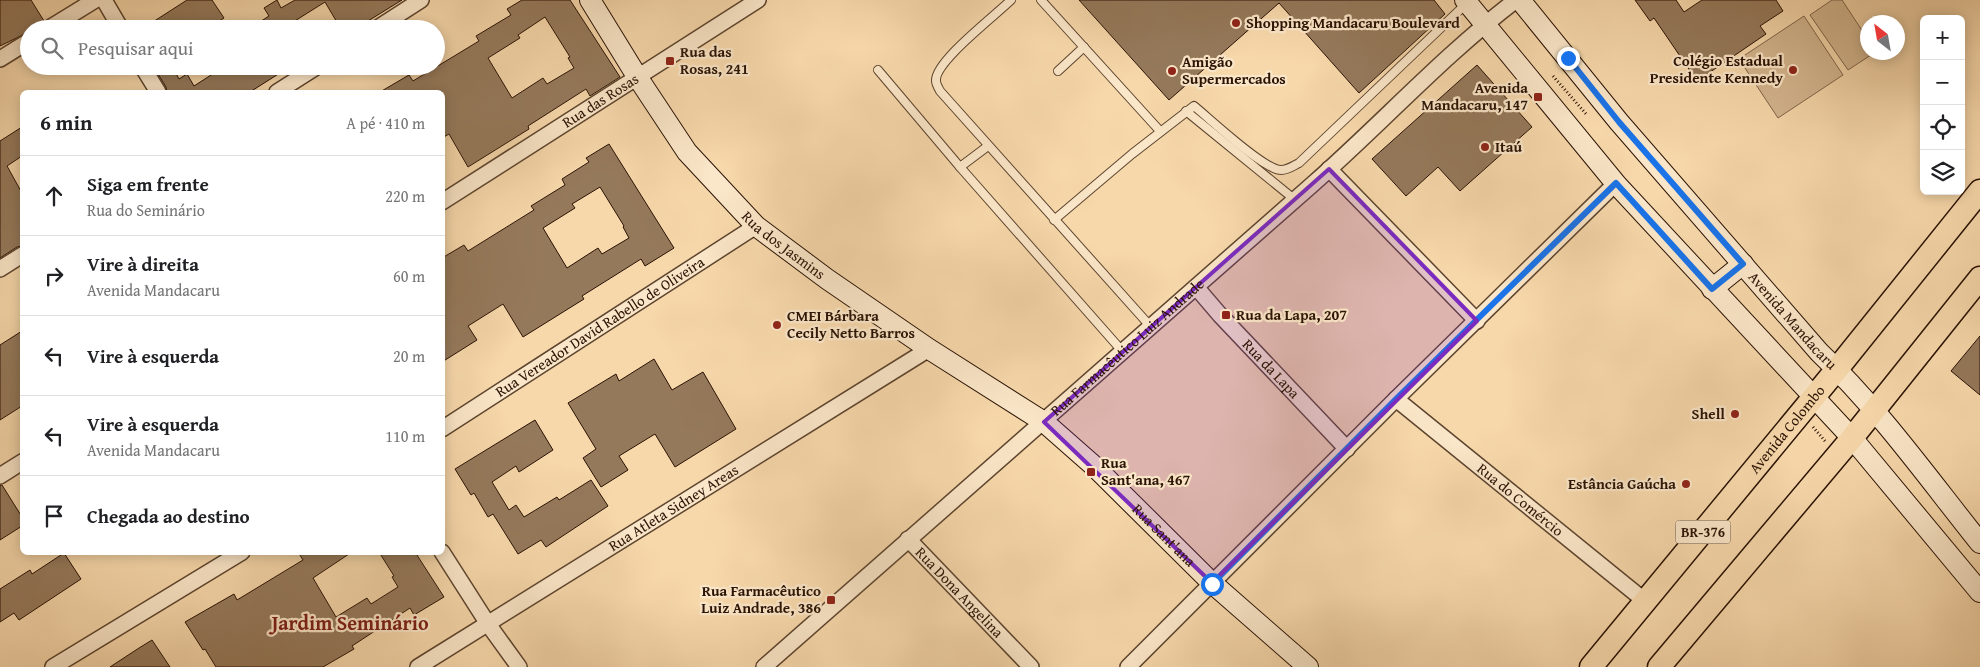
<!DOCTYPE html>
<html lang="pt">
<meta charset="utf-8">
<style>
body{margin:0;font-family:"Gentium Book Plus",serif;background:#f6f6f6;color:#202124}
.controls{position:absolute;right:15px;top:15px;display:grid;overflow:hidden;border-radius:8px;box-shadow:0 2px 12px #0003}
.controls button{width:45px;height:45px;display:grid;place-items:center;padding:0;border:0;border-bottom:1px solid #e0e0e0;background:#fff;color:#202124;font:25px sans-serif}
.compass{position:absolute;left:1860px;top:15px;width:45px;height:45px;border-radius:50%;background:#fff;box-shadow:0 2px 12px #0003;rotate:329deg}
.stop{position:absolute;width:15px;height:15px;margin:-11px;border:4px solid #1a73e8;border-radius:50%;background:#fff}
.stop.end{background:#1a73e8;border-color:#fff;box-shadow:0 1px 5px #0008}
.list{margin:0;padding:0;list-style:none}
h2{display:flex;justify-content:space-between;align-items:center;height:65px;margin:0;padding:0 20px;font-size:21px}
h2 small{font-size:16px;font-weight:400;color:#757577}
.list li{display:grid;grid-template-columns:32px 1fr auto;gap:15px;align-items:center;box-sizing:border-box;height:80px;padding:0 20px;border-top:1px solid #e0e0e0}
.list b{display:block;font-size:19px;white-space:nowrap}
.list p{margin:0;font-size:16px;white-space:nowrap;color:#757577}
.list em{font-size:16px;font-style:normal;color:#757577}
.icon{flex:none;width:28px;height:28px;fill:none;stroke:currentColor;stroke-width:2;stroke-linecap:round;stroke-linejoin:round}
.map{position:relative;flex:none;width:1980px;height:667px;overflow:hidden}
.search{position:absolute;background:#fff;box-shadow:0 2px 12px #0003;left:20px;top:20px;width:425px;height:55px;display:flex;align-items:center;gap:12px;box-sizing:border-box;padding:0 18px;border-radius:28px;color:#757577;font-size:19px}
.panel{position:absolute;background:#fff;box-shadow:0 2px 12px #0003;left:20px;top:90px;width:425px;height:465px;border-radius:8px}
.map>svg:first-child{display:block}
.green{fill:#d4b68f;stroke:#7f644a}
.building{fill:#95795b;stroke:#2a1204;fill-rule:evenodd}
.lines{fill:none;stroke-linecap:round;stroke-linejoin:round}
.lane-casing{stroke:#5d442e;stroke-width:10}
.street-casing{stroke:#5d442e;stroke-width:18}
.secondary-casing{stroke:#2a1204;stroke-width:22}
.primary-casing{stroke:#2a1204;stroke-width:25}
.path{stroke:#2a1204;stroke-width:3;stroke-dasharray:1 2.5;stroke-linecap:butt}
.lane{stroke:#fae6c8;stroke-width:8}
.street{stroke:#fae6c8;stroke-width:15}
.secondary{stroke:#fae6c8;stroke-width:20}
.primary{stroke:#f7d8ab;stroke-width:22}
.route{stroke:#1a73e8;stroke-width:6}
.marked{fill:#7b2cbf;fill-opacity:0.2;stroke:#7b2cbf;stroke-width:4;stroke-linejoin:round}
.poi-dot{fill:#8f2418;stroke:#fae6c8;stroke-width:2}
.labels{text-anchor:middle;stroke-width:4.5;stroke-linejoin:round;paint-order:stroke}
.shield{fill:#fae6c8;stroke:#68523f;stroke-width:1}
.shield-label{font-size:14px;font-weight:bold;fill:#2a1204}
.poi-label{font-size:15px;font-weight:bold;fill:#2a1204;stroke:#fae6c8;text-anchor:start}
.street-label{font-size:15px;fill:#2a1204;stroke:#fae6c8}
.district-label{font-size:20px;font-weight:bold;fill:#7a1f14;stroke:#fae6c8}
</style>
<div class="map">
<svg width="1980" height="667" viewBox="0 0 1980 667">
<rect width="100%" height="100%" fill="#f7d8ab"/>
<filter id="stains"><feTurbulence type="fractalNoise" baseFrequency=".004" numOctaves="4"/><feColorMatrix values="0 0 0 0 .2 0 0 0 0 .09 0 0 0 0 .02 0 0 0 .5 -.17"/></filter>
<radialGradient id="worn" r=".72"><stop offset=".6" stop-color="#630" stop-opacity="0"/><stop offset="1" stop-color="#630" stop-opacity=".3"/></radialGradient>
<g class="green">
<path d="M1832 0H1842L1867 38 1868 52 1874 53 1848 70 1810 15Z"/>
<path d="M1804 16 1843 75 1778 118 1739 59Z"/>
</g>
<g class="building">
<path d="M0 0H31L44 21 39 29H29V32L0 46Z"/>
<path d="M187 0H212L224 18 207 29H142Z"/>
<path d="M277 0 281 8 295 0H402L355 29H341L325 2 290 24 293 29H249L269 16 264 8Z"/>
<path d="M522 0H570L620 77 590 96 586 89 528 126 529 129 468 167 449 134 442 138V92H380L409 75 413 81 479 41 476 36 511 15 507 9ZM545 17 570 57 568 58 574 68 547 84 543 78 512 98 488 58 520 38 518 35Z"/>
<path d="M1079 0H1434L1445 14 1359 93 1279 3 1169 100Z"/>
<path d="M1635 0H1676L1684 12 1702 0H1776L1783 11 1760 26 1766 34 1697 81 1654 18 1650 21Z"/>
<path d="M1477 65 1532 127 1460 191 1438 167 1406 196 1372 159Z"/>
<path d="M153 66H172L179 79 187 74 194 86 225 66H291L250 92H167L166 87Z"/>
<path d="M22 127V156L7 166 22 193V246L17 247 0 258V141Z"/>
<path d="M609 144 674 248 645 266 641 259 582 296 584 299 523 337 503 304 468 326 477 340 442 362V258L464 245 468 251 534 210 531 206 565 185 562 179 589 162 586 158ZM600 187 624 226 623 227 629 238 602 254 598 248 567 268 543 228 575 208 572 204Z"/>
<path d="M22 331V406L0 420V345Z"/>
<path d="M1980 336V395L1951 371Z"/>
<path d="M654 359 672 390 703 372 736 429 675 467 655 434 619 456 628 470 601 487 583 458 596 449 568 403 616 374 619 381Z"/>
<path d="M535 420 553 450 519 472 516 466 492 482 509 510 516 505 524 517 557 497 559 500 591 480 608 506 546 547 541 540 518 554 493 514 488 517 474 493 471 495 455 469Z"/>
<path d="M0 485H2L22 517V526L0 540Z"/>
<path d="M298 552H352L313 578 336 617 367 598 371 604 398 587 392 577 394 576 379 552H415L444 597 414 615 410 608 352 646 354 649 323 667H216L205 649 203 650 185 622 234 594 237 600 303 560Z"/>
<path d="M64 553 81 579 19 620 14 613 0 622V589L30 570 32 574Z"/>
<path d="M152 640 170 667H110L139 648Z"/>
</g>
<g class="lines">
<g class="lane-casing">
<g id="lane">
<path d="M1011 0C996 15 934 62 936 81 936 84 939 89 940 91L1151 327"/>
<path d="M1041 0 1160 131"/>
<path d="M878 70 960 167 988 146"/>
<path d="M1058 71 1084 47"/>
<path d="M1186 111 1294 199"/>
<path d="M960 167 1123 352"/>
<path d="M1054 220 1132 154 1194 106C1210 119 1264 170 1281 170 1288 170 1293 166 1299 163L1467 3"/>
</g>
</g>
<g class="street-casing">
<g id="street">
<path d="M104 0 121 29"/>
<path d="M48 29 95 0"/>
<path d="M376 29 421 0"/>
<path d="M0 59 29 41"/>
<path d="M142 66 158 92"/>
<path d="M277 92 318 66"/>
<path d="M1329 169 1477 321"/>
<path id="s1" d="M442 202 758 0"/>
<path d="M0 269 22 255"/>
<path id="s2" d="M1196 287 1220 315 1347 449"/>
<path id="s3" d="M1396 399 1645 601"/>
<path id="s4" d="M442 429 756 226"/>
<path d="M0 476 22 462"/>
<path id="s5" d="M908 539 1031 667"/>
<path d="M442 552 488 624 519 667"/>
<path d="M53 667 242 552"/>
<path id="s6" d="M418 667 929 349"/>
<path id="s7" d="M764 667C948 507 1130 344 1314 183 1382 123 1444 55 1516 0"/>
<path d="M1128 667 1396 399 1616 183"/>
</g>
</g>
<g class="secondary-casing">
<g id="secondary">
<path id="s8" d="M590 0 638 78 687 152 756 226 827 279 929 349 1044 422 1094 466 1212 583 1308 667"/>
<path d="M1465 0 1617 185 1852 438 1980 592"/>
<path id="s9" d="M1520 0 1619 122 1819 352C1879 409 1928 478 1980 543"/>
<path d="M1712 289 1743 264"/>
</g>
</g>
<g class="primary-casing">
<g id="primary">
<path id="s10" d="M1591 667 1837 369 1980 191"/>
<path d="M1659 667 1852 438 1980 278"/>
</g>
</g>
<g class="path">
<path d="M1553 76 1587 115"/>
<path d="M1813 427 1825 441"/>
</g>
<use href="#lane" class="lane"/>
<use href="#street" class="street"/>
<use href="#secondary" class="secondary"/>
<use href="#primary" class="primary"/>
</g>
<g class="lines">
<path class="route" d="M1212 584 1396 399 1616 183 1712 289 1743 264 1619 122 1568 58"/>
</g>
<path class="marked" d="M1329 169 1477 321 1212 583 1044 422Z"/>
<g class="poi-dot">
<circle cx="1236" cy="23" r="5"/>
<rect x="665" y="56" width="10" height="10" rx="2.5"/>
<circle cx="1793" cy="70" r="5"/>
<circle cx="1172" cy="71" r="5"/>
<rect x="1533" y="92" width="10" height="10" rx="2.5"/>
<circle cx="1485" cy="147" r="5"/>
<rect x="1221" y="310" width="10" height="10" rx="2.5"/>
<circle cx="777" cy="325" r="5"/>
<circle cx="1735" cy="414" r="5"/>
<rect x="1086" y="467" width="10" height="10" rx="2.5"/>
<circle cx="1686" cy="484" r="5"/>
<rect x="826" y="595" width="10" height="10" rx="2.5"/>
</g>
<g class="labels">
<rect class="shield" x="1675.5" y="520.5" width="55" height="23" rx="4"/>
<g class="shield-label">
<text x="1703" y="537">BR-376</text>
</g>
<g class="poi-label">
<text x="1246" y="28">Shopping Mandacaru Boulevard</text>
<text x="680" y="57">Rua das<tspan x="680" dy="17">Rosas, 241</tspan></text>
<text x="1783" y="66" text-anchor="end">Colégio Estadual<tspan x="1783" dy="17">Presidente Kennedy</tspan></text>
<text x="1182" y="67">Amigão<tspan x="1182" dy="17">Supermercados</tspan></text>
<text x="1528" y="93" text-anchor="end">Avenida<tspan x="1528" dy="17">Mandacaru, 147</tspan></text>
<text x="1495" y="152">Itaú</text>
<text x="1236" y="320">Rua da Lapa, 207</text>
<text x="787" y="321">CMEI Bárbara<tspan x="787" dy="17">Cecily Netto Barros</tspan></text>
<text x="1725" y="419" text-anchor="end">Shell</text>
<text x="1101" y="468">Rua<tspan x="1101" dy="17">Sant'ana, 467</tspan></text>
<text x="1676" y="489" text-anchor="end">Estância Gaúcha</text>
<text x="821" y="596" text-anchor="end">Rua Farmacêutico<tspan x="821" dy="17">Luiz Andrade, 386</tspan></text>
</g>
<g class="street-label">
<text dy="5" stroke="none"><textPath href="#s1" startOffset="188">Rua das Rosas</textPath></text>
<text dy="5" stroke="none"><textPath href="#s8" startOffset="315">Rua dos Jasmins</textPath></text>
<text dy="5" stroke="none"><textPath href="#s9" startOffset="421">Avenida Mandacaru</textPath></text>
<text dy="5" stroke="none"><textPath href="#s4" startOffset="188">Rua Vereador David Rabello de Oliveira</textPath></text>
<text dy="5" stroke="none"><textPath href="#s7" startOffset="484">Rua Farmacêutico Luiz Andrade</textPath></text>
<text dy="5" stroke="none"><textPath href="#s2" startOffset="111">Rua da Lapa</textPath></text>
<text dy="5" stroke="none"><textPath href="#s10" startOffset="308">Avenida Colombo</textPath></text>
<text dy="5" stroke="none"><textPath href="#s3" startOffset="160">Rua do Comércio</textPath></text>
<text dy="5" stroke="none"><textPath href="#s6" startOffset="301">Rua Atleta Sidney Areas</textPath></text>
<text dy="5" stroke="none"><textPath href="#s8" startOffset="795">Rua Sant'ana</textPath></text>
<text dy="5" stroke="none"><textPath href="#s5" startOffset="74">Rua Dona Angelina</textPath></text>
</g>
<g class="district-label">
<text x="350" y="630">Jardim Seminário</text>
</g>
</g>
<rect width="100%" height="100%" filter="url(#stains)"/>
<rect width="100%" height="100%" fill="url(#worn)"/>
</svg>
<div class="controls">
<button>+</button>
<button>−</button>
<button><svg class="icon" aria-label="locate" viewBox="0 0 24 24"><circle cx="12" cy="12" r="6"/><path d="M12 2v4M12 18v4M2 12h4M18 12h4"/></svg></button>
<button><svg class="icon" aria-label="layers" viewBox="0 0 24 24"><path d="M12 4l9 5-9 5-9-5zM3 14l9 5 9-5"/></svg></button>
</div>
<svg class="compass" viewBox="-18 -18 36 36"><path d="M0-13l5 13h-10z" fill="#e53935"/><path d="M0 13l5-13h-10z" fill="#757577"/></svg>
<div class="stop" style="left:1212px;top:584px"></div>
<div class="stop end" style="left:1568px;top:58px"></div>
<div class="search"><svg class="icon" aria-label="search" viewBox="0 0 24 24"><circle cx="10" cy="10" r="6"/><path d="M15 15l6 6"/></svg>Pesquisar aqui</div>
<section class="panel">
<h2>6 min<small>A pé · 410 m</small></h2>
<ul class="list">
<li><svg class="icon" aria-label="ahead" viewBox="0 0 24 24"><path d="M12 20V5M6 11l6-6 6 6"/></svg><div><b>Siga em frente</b><p>Rua do Seminário</p></div><em>220 m</em></li>
<li><svg class="icon" aria-label="right" viewBox="0 0 24 24"><path d="M7 20v-9h11M14 6l5 5-5 5"/></svg><div><b>Vire à direita</b><p>Avenida Mandacaru</p></div><em>60 m</em></li>
<li><svg class="icon" aria-label="left" viewBox="0 0 24 24"><path d="M17 20v-9H6M10 6l-5 5 5 5"/></svg><div><b>Vire à esquerda</b></div><em>20 m</em></li>
<li><svg class="icon" aria-label="left" viewBox="0 0 24 24"><path d="M17 20v-9H6M10 6l-5 5 5 5"/></svg><div><b>Vire à esquerda</b><p>Avenida Mandacaru</p></div><em>110 m</em></li>
<li><svg class="icon" aria-label="arrive" viewBox="0 0 24 24"><path d="M6 21V4h12l-3 4 3 4H6"/></svg><div><b>Chegada ao destino</b></div></li>
</ul>
</section>
</div>
